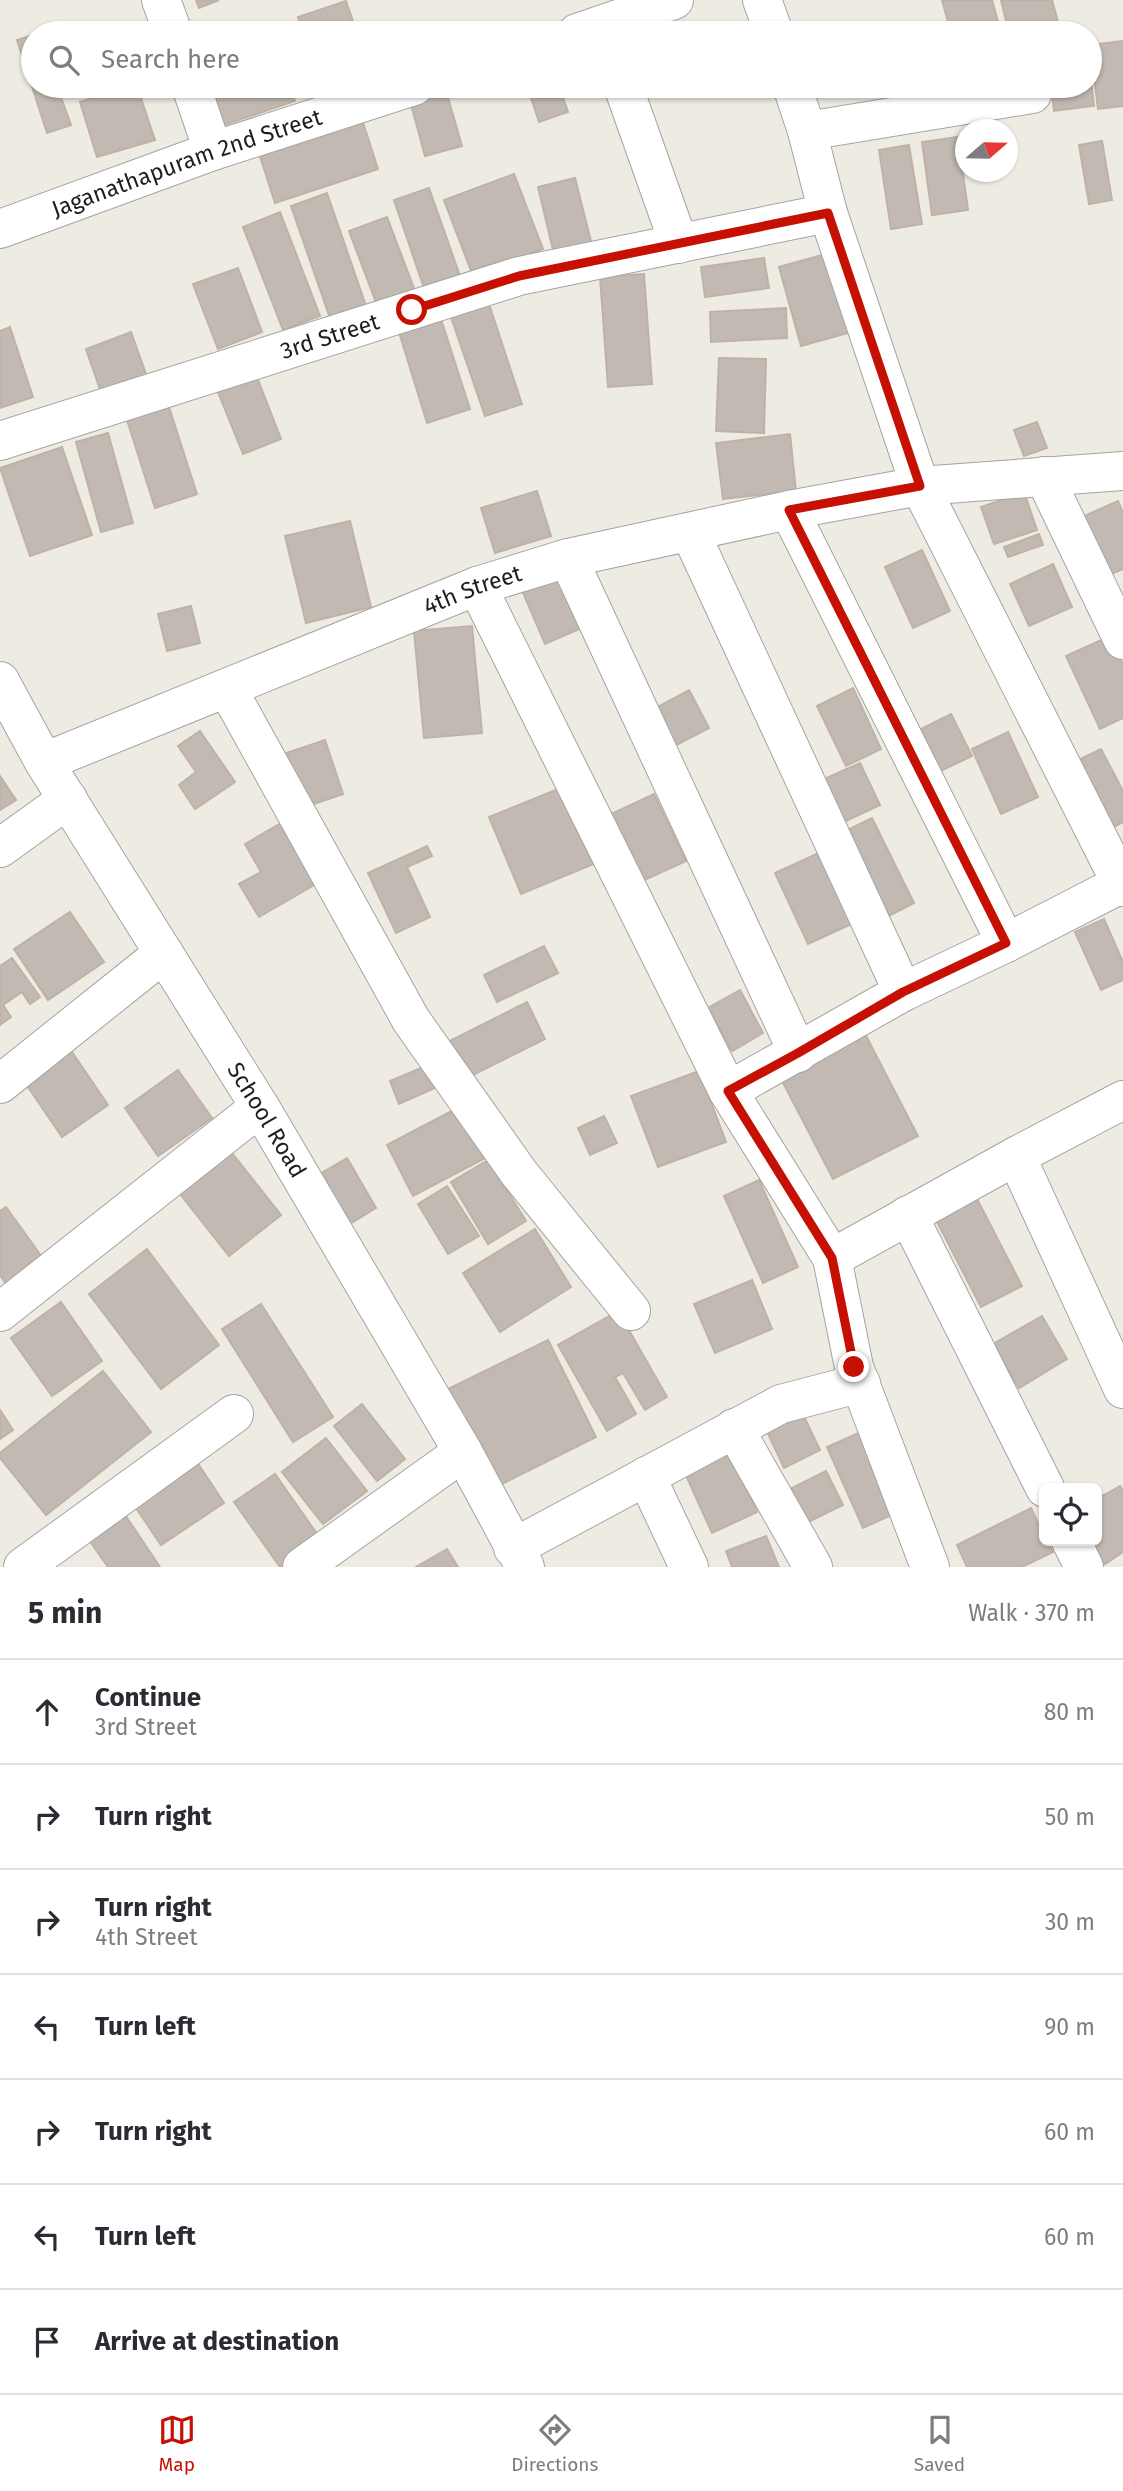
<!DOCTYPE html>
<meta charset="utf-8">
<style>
body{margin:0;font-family:"Fira Sans",sans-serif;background:#f2f2f3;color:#2b2b33}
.controls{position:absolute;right:21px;bottom:21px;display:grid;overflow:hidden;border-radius:10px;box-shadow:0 2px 5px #0004}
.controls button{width:63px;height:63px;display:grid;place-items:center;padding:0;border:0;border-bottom:2px solid #e1e1e2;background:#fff;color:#2b2b33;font:35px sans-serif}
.compass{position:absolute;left:955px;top:119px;width:63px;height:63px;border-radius:50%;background:#fff;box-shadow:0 2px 5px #0004;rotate:70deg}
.stop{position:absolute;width:21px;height:21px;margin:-16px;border:5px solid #c61003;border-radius:50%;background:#fff}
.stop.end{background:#c61003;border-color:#fff;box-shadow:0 2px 7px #0008}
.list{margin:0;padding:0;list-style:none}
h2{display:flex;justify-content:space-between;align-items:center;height:91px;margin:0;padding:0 28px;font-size:30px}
h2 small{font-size:23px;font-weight:400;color:#7c7c81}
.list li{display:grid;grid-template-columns:46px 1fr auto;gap:21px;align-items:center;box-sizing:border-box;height:105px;padding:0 28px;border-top:2px solid #e1e1e2}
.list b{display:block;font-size:26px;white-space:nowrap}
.list p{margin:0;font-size:23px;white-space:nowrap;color:#7c7c81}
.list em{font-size:23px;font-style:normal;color:#7c7c81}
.icon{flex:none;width:38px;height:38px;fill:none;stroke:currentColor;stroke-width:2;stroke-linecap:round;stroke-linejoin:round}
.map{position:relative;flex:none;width:1123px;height:1567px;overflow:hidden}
.search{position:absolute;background:#fff;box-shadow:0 2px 5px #0004;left:21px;right:21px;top:21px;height:77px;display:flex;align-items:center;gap:18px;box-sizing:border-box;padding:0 24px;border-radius:38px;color:#7c7c81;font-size:26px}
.sheet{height:826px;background:#fff}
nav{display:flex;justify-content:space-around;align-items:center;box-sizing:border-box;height:98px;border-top:2px solid #e1e1e2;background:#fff;font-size:19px;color:#7c7c81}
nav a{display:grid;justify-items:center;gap:4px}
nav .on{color:#c61003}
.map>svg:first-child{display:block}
.building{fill:#c2bab2;stroke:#bfb2a5;stroke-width:2}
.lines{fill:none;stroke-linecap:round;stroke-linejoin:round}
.minor-casing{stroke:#a4a4a4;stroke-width:40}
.minor{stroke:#fff;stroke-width:38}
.route{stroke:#c61003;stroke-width:9}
.labels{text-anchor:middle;stroke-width:5;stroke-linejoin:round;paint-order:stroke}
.street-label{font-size:23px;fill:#1d1d1d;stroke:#fff}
</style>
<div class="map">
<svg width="1123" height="1567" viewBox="0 0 1123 1567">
<rect width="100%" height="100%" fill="#eeebe2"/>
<g class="building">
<path d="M196 0H219L199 8Z"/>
<path d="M942 0H992L1001 33H951Z"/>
<path d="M1001 0H1052L1061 33H1009Z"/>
<path d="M346 1 357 33H304L298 17Z"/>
<path d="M33 35V86H57L71 125 47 133 17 40Z"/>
<path d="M1123 41V106L1098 109 1090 45Z"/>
<path d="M1090 70 1094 106 1054 111 1051 86H1090Z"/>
<path d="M131 86H137L155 140 97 157 80 102Z"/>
<path d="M204 86H289L295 101 218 127Z"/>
<path d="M527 86H559L568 112 539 122Z"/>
<path d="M445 87 462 146 425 156 409 97Z"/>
<path d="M359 110 378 169 275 203 256 144Z"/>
<path d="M958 137 968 210 932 215 922 142Z"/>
<path d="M1102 141 1112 200 1089 204 1079 145Z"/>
<path d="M909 145 922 224 891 229 879 150Z"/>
<path d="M514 174 543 249 473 276 444 200Z"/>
<path d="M575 178 592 245 554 254 538 187Z"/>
<path d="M429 188 460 276 424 288 394 200Z"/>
<path d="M327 193 366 306 330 318 291 206Z"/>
<path d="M280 212 320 316 283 330 243 227Z"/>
<path d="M387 217 415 291 377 305 349 231Z"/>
<path d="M833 252 855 331 801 346 779 267Z"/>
<path d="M764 258 769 288 705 297 701 267Z"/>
<path d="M238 268 262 332 218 349 193 284Z"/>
<path d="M644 274 652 384 608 387 600 277Z"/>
<path d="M489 304 522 404 485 416 451 317Z"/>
<path d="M786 308 787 338 711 342 710 312Z"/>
<path d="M440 316 470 409 427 423 398 329Z"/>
<path d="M10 327 33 397 0 408V331Z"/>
<path d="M131 332 151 388 105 404 86 349Z"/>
<path d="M719 358 766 359 764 433 716 431Z"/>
<path d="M257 377 281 439 243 454 218 392Z"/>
<path d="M169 407 197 494 155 508 127 420Z"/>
<path d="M1037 422 1047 448 1024 456 1014 430Z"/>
<path d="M108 433 133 523 101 532 76 442Z"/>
<path d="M790 434 796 491 723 499 716 443Z"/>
<path d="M62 447 92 535 30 556 0 468Z"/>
<path d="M537 491 551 536 495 553 481 508Z"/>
<path d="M1024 492 1037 530 994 544 981 507Z"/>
<path d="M1118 501 1123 513V569L1098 580 1073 521Z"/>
<path d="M350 521 371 607 306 623 285 536Z"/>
<path d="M1039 534 1043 545 1008 557 1004 547Z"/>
<path d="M922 550 950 611 913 628 885 567Z"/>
<path d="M557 564 584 627 545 644 518 581Z"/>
<path d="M1053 564 1072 607 1029 626 1010 584Z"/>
<path d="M191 606 200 643 167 651 158 614Z"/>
<path d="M472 626 482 733 424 738 414 631Z"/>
<path d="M1110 636 1123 665V718L1100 729 1066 656Z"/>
<path d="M853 688 881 749 846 766 817 706Z"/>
<path d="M689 690 709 728 665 751 645 714Z"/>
<path d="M951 714 972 756 928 777 907 736Z"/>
<path d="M200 731 235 782 195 809 179 785 196 772 178 746Z"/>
<path d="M1008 732 1038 797 1001 814 972 749Z"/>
<path d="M325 740 343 794 299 809 281 755Z"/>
<path d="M1101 749 1123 791V822L1100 834 1066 766Z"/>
<path d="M860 763 880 805 831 828 811 785Z"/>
<path d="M0 776 16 800 0 810Z"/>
<path d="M563 787 596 863 521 894 489 817Z"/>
<path d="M654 794 686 861 638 883 607 816Z"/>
<path d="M872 818 914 903 875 923 833 837Z"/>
<path d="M288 819 323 880 259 917 239 884 261 872 245 844Z"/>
<path d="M427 846 432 856 407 867 430 917 396 933 368 873Z"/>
<path d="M823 851 856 922 808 944 775 873Z"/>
<path d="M70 912 104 962 48 1000 14 949Z"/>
<path d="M1104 919 1123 962V980L1101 990 1075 932Z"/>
<path d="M544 946 558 973 497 1002 484 975Z"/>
<path d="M12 958 40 997 30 1004 22 992 3 1005 11 1017 0 1025V966Z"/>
<path d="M740 990 763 1033 732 1051 708 1008Z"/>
<path d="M527 1002 545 1039 459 1082 442 1045Z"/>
<path d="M864 1032 918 1136 833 1179 779 1075Z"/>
<path d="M72 1052 108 1105 62 1137 26 1084Z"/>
<path d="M435 1062 444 1084 399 1104 390 1081Z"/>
<path d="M178 1070 212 1118 158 1156 125 1108Z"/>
<path d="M699 1071 726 1142 658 1167 631 1096Z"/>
<path d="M461 1106 487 1157 413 1196 387 1145Z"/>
<path d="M604 1116 617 1143 590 1155 578 1128Z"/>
<path d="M232 1153 281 1215 229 1256 180 1194Z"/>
<path d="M347 1158 376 1208 343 1228 313 1178Z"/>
<path d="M488 1160 526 1221 488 1244 451 1182Z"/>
<path d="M759 1180 798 1267 763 1283 724 1196Z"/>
<path d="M447 1186 479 1236 448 1254 418 1204Z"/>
<path d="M976 1197 1022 1286 981 1307 935 1218Z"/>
<path d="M6 1207 42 1257 6 1284 0 1275V1211Z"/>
<path d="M535 1229 571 1287 500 1332 463 1273Z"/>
<path d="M147 1249 219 1345 161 1389 89 1294Z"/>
<path d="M752 1280 772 1329 715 1353 694 1304Z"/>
<path d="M61 1302 102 1361 52 1396 11 1338Z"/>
<path d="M261 1304 333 1417 293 1442 222 1329Z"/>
<path d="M618 1311 667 1397 645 1410 623 1373 615 1377 636 1414 607 1431 558 1345Z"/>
<path d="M1042 1316 1067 1359 1019 1388 993 1344Z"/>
<path d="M548 1340 596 1437 492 1489 444 1391Z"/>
<path d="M103 1371 151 1432 46 1515 0 1458V1453Z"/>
<path d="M362 1404 405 1459 377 1481 334 1426Z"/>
<path d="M800 1408 820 1450 784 1468 764 1425Z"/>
<path d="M0 1410 13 1430 0 1439Z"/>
<path d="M865 1430 900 1511 863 1528 827 1447Z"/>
<path d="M326 1438 367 1491 323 1524 282 1472Z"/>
<path d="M729 1450 757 1512 712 1533 684 1471Z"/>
<path d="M195 1459 224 1503 161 1545 132 1502Z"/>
<path d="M826 1471 843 1505 802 1525 786 1491Z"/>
<path d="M275 1474 320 1538 280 1567 234 1502Z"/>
<path d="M1120 1486 1123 1491V1552L1105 1564 1091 1541H1097V1499Z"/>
<path d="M1031 1508 1044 1536V1541H1047L1053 1552 1022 1567H967L957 1545Z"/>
<path d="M123 1512 160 1567H108L87 1537Z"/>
<path d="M766 1536 779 1567H732L726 1551Z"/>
<path d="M447 1549 458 1567H416Z"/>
</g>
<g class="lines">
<g class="minor-casing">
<g id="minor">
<path d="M161 0 173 33"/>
<path d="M762 0 774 33"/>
<path d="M577 33 674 0"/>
<path d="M191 86 213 151"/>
<path d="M623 86 679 244"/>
<path d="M792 86 807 131 828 213 920 486 1123 887"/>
<path d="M807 131 1032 94"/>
<path id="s1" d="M0 229 213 151 414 86"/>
<path id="s2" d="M0 441 519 276 828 213"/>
<path d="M1044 476 1123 640"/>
<path d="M789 510 1006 943"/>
<path d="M690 532 903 992"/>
<path d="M568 558 798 1053"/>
<path d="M477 586 728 1091 832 1258 854 1367 930 1567"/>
<path id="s3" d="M0 681 44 762 260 1107 463 1452 525 1567"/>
<path d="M227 688 411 1020 519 1173 631 1311"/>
<path id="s4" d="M44 762 477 586 568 558 789 510 920 486 1123 471"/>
<path d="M0 848 68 799"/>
<path d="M0 1084 164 953"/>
<path d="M728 1091 903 992 1006 943 1121 884"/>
<path d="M1016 1156 1123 1389"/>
<path d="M908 1215 1045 1488"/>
<path d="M832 1258 1016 1156 1123 1100"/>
<path d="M0 1312 260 1107"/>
<path d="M734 1428 813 1567"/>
<path d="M646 1476 689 1567"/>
<path d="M1071 1541 1084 1567"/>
<path d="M513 1548 781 1404 861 1383"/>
<path d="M23 1567 234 1414"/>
<path d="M302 1567 463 1452"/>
</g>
</g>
<use href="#minor" class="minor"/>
</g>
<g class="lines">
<path class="route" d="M412 310 519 276 828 213 920 486 789 510 1006 943 903 992 798 1053 728 1091 832 1258 854 1367"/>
</g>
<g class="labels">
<g class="street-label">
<text dy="8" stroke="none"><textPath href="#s1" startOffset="198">Jaganathapuram 2nd Street</textPath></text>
<text dy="8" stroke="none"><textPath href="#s2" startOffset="346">3rd Street</textPath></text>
<text dy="8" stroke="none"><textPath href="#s4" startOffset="462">4th Street</textPath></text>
<text dy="8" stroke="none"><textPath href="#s3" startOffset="514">School Road</textPath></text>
</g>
</g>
</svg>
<div class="controls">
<button><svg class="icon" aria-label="locate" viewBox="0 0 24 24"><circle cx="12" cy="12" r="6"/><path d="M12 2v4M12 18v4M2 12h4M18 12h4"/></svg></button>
</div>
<svg class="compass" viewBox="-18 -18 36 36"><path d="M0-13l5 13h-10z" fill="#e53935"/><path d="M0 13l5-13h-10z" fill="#7c7c81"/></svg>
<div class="stop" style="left:412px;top:310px"></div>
<div class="stop end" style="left:854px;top:1367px"></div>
<div class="search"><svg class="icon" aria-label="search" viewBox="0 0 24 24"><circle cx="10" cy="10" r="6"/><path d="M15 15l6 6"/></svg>Search here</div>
</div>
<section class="sheet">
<h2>5 min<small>Walk · 370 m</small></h2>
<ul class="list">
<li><svg class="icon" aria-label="ahead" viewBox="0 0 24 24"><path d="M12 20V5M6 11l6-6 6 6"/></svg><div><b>Continue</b><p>3rd Street</p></div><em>80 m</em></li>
<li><svg class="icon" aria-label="right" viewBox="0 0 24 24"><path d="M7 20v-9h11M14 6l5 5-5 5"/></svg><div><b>Turn right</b></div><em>50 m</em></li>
<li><svg class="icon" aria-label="right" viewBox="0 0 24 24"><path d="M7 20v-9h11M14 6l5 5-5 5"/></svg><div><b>Turn right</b><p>4th Street</p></div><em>30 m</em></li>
<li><svg class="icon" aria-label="left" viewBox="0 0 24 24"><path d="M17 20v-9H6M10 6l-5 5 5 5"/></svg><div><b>Turn left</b></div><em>90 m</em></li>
<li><svg class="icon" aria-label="right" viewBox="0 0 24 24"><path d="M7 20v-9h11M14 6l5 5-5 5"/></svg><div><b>Turn right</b></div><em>60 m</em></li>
<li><svg class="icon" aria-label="left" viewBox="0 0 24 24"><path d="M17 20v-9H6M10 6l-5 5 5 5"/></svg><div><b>Turn left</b></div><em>60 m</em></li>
<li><svg class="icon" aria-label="arrive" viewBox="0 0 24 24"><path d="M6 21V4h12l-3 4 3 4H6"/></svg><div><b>Arrive at destination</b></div></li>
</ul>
</section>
<nav>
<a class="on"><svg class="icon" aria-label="map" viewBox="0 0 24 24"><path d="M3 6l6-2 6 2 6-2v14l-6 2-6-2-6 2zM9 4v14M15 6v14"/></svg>Map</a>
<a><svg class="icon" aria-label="directions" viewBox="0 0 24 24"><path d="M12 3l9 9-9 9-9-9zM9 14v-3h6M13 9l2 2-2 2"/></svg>Directions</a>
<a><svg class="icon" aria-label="saved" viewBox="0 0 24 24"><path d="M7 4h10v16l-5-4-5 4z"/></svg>Saved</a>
</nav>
